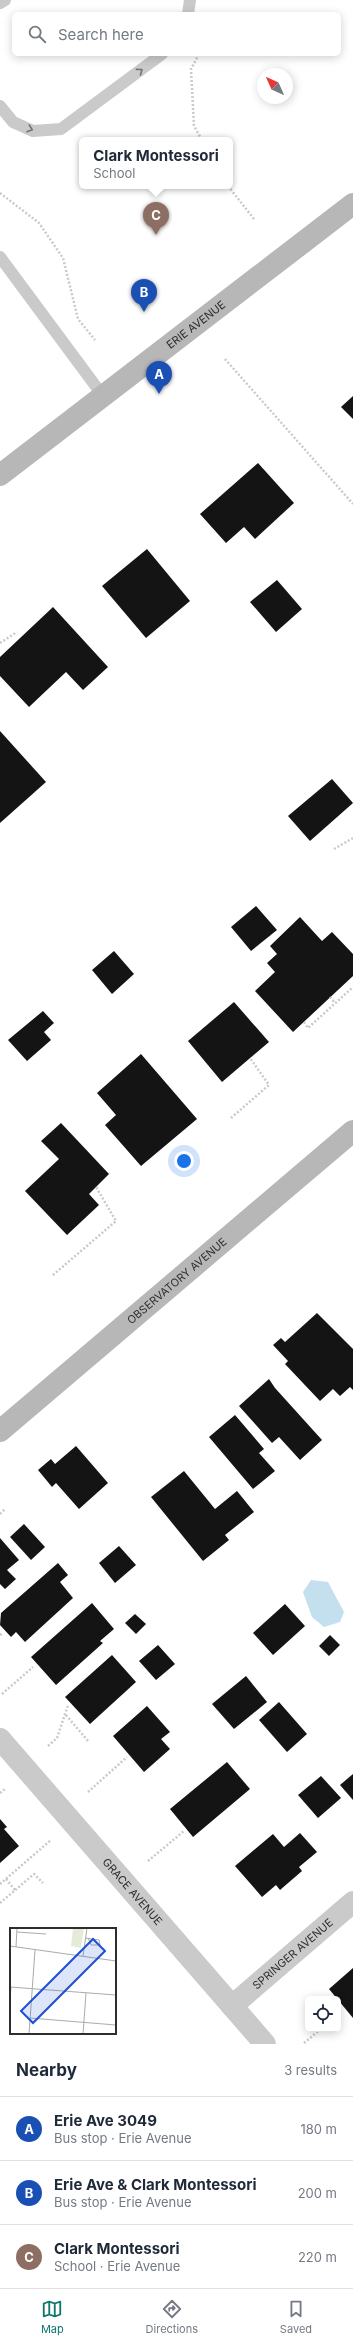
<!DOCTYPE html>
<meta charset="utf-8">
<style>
body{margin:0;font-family:Inter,sans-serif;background:#f6f6f7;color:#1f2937}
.controls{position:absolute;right:12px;bottom:12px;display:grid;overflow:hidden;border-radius:6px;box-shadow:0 2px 10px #0003}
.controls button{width:36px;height:36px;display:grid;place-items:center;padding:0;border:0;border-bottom:1px solid #e0e1e3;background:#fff;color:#1f2937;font:20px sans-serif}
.compass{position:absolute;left:257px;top:68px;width:36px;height:36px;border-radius:50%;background:#fff;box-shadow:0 2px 10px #0003;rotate:315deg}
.you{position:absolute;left:184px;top:1161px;width:14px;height:14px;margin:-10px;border:3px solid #fff;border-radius:50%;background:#1a73e8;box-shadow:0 0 0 6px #1a73e833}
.badge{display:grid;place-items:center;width:26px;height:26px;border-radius:50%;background:#0f766e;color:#fff;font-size:13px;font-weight:700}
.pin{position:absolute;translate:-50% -33px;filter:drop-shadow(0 1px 2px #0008)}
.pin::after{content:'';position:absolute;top:21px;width:14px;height:12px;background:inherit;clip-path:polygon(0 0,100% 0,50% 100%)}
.popup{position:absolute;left:79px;top:137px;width:154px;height:52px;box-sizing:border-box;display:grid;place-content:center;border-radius:6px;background:#fff;filter:drop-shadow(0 1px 3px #0005);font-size:13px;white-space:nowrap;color:#747a83}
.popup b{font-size:15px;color:#1f2937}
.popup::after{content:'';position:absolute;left:50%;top:100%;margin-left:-8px;border:8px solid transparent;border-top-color:#fff}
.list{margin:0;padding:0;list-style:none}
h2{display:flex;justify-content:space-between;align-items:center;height:52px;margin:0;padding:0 16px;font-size:17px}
h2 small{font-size:13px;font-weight:400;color:#747a83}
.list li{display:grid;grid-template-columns:26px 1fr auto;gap:12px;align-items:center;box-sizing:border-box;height:64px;padding:0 16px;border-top:1px solid #e0e1e3}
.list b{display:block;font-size:15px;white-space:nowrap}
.list p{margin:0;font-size:13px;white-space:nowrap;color:#747a83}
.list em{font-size:13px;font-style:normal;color:#747a83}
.icon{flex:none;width:22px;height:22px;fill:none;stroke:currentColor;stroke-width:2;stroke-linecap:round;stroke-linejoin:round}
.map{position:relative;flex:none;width:353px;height:2044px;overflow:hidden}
.search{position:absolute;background:#fff;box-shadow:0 2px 10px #0003;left:12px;right:12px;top:12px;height:44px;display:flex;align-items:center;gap:10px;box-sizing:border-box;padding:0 14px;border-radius:6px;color:#747a83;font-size:15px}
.sheet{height:244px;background:#fff}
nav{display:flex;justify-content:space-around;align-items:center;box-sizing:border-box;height:56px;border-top:1px solid #e0e1e3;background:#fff;font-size:11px;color:#747a83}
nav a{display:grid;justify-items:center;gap:2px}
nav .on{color:#0f766e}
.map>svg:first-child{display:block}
.water{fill:#c4dfee}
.building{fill:#141414}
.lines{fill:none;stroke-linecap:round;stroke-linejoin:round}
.path{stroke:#cacaca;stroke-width:2.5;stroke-dasharray:2 2;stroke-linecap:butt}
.lane{stroke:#cacaca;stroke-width:12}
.street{stroke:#cacaca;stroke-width:22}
.secondary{stroke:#b7b7b7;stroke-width:22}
.oneway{stroke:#747474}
.labels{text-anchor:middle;stroke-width:4;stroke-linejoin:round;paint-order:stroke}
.street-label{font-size:11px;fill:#2d2d2d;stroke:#fff}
.inset-road{fill:none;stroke:#ababab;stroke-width:1}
.view{fill:#1d4ed8;fill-opacity:0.15;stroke:#1d4ed8;stroke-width:2}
.inset-edge{fill:none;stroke:#2d2d2d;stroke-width:2}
</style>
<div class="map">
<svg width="353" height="2044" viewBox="0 0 353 2044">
<rect width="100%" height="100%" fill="#fff"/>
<path class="water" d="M311 1580 328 1582 344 1612 340 1622 324 1627 312 1617 303 1592Z"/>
<g class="building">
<path d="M353 396V419L341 407Z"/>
<path d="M258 463 294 503 255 539 244 527 226 543 200 514Z"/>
<path d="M147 549 190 601 146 638 102 586Z"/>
<path d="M277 580 302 609 276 632 250 602Z"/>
<path d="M53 607 108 667 83 690 66 672 29 707 0 676V657Z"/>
<path d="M0 731 46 782 0 823Z"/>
<path d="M332 779 353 803 310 841 288 816Z"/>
<path d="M256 906 277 930 251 951 231 927Z"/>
<path d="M300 917 322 941 332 932 353 954V976L293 1032 255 991 275 972 267 963 277 954 270 946Z"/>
<path d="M114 951 134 974 112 994 92 970Z"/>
<path d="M234 1002 269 1042 222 1082 188 1041Z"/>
<path d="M43 1011 54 1023 44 1032 51 1040 27 1061 8 1040Z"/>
<path d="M141 1054 197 1119 141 1166 105 1125 116 1115 97 1093Z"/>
<path d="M61 1123 109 1174 89 1194 99 1205 67 1235 25 1191 59 1159 41 1141Z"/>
<path d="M317 1313 353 1349V1390L350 1387 340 1396 333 1389 320 1401 285 1364 288 1361 273 1345 281 1338 285 1342Z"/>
<path d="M269 1379 275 1388 322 1440 300 1460 279 1437 272 1443 239 1406Z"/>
<path d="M235 1415 264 1449 259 1453 275 1471 253 1489 209 1437Z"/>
<path d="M76 1446 108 1483 79 1509 56 1483 52 1487 38 1470 51 1459 55 1464Z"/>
<path d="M184 1471 215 1509 237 1491 254 1512 225 1535 229 1540 203 1561 151 1497Z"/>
<path d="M24 1524 45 1547 31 1560 10 1537Z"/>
<path d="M0 1538 19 1560 7 1570 16 1579 5 1589 0 1584Z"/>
<path d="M119 1546 136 1565 115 1583 99 1563Z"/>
<path d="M58 1563 68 1575 60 1582 73 1598 25 1642 16 1632 11 1637 0 1625 1 1613Z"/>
<path d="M92 1603 114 1629 100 1641 103 1643 56 1685 31 1657Z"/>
<path d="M285 1604 305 1626 273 1655 253 1633Z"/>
<path d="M135 1614 146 1624 136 1634 125 1623Z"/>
<path d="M330 1635 340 1645 329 1656 319 1646Z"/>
<path d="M158 1645 175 1664 156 1680 139 1661Z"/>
<path d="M112 1655 136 1682 90 1724 65 1697Z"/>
<path d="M246 1676 267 1702 234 1729 212 1704Z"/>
<path d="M279 1702 307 1734 287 1752 259 1720Z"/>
<path d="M147 1706 170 1732 161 1739 170 1749 144 1772 113 1736Z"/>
<path d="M227 1762 250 1789 193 1837 170 1809Z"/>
<path d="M353 1774V1800L340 1785Z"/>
<path d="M321 1776 341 1798 318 1818 298 1795Z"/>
<path d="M0 1819 7 1827 4 1829 19 1846 0 1863Z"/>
<path d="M300 1833 317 1852 299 1867 302 1871 280 1890 276 1885 262 1897 235 1866 273 1834 284 1847Z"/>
<path d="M353 1968V2018L329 1989Z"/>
</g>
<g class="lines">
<g class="path">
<path d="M199 54 191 69 194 126 202 140"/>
<path d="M228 186 254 219"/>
<path d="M0 193 39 223 63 258 78 319 95 340"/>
<path d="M225 359 353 504"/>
<path d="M0 643 17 632"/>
<path d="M334 849 353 838"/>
<path d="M330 997 335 1003"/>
<path d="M304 1022 308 1028 353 987"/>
<path d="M231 1118 269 1085 250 1058"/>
<path d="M53 1275 116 1221 96 1187"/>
<path d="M0 1514 5 1509"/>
<path d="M0 1635 3 1633"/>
<path d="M2 1694 33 1667"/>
<path d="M66 1715 88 1741"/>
<path d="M48 1746 57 1738 68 1705"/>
<path d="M88 1792 127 1757"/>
<path d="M0 1793 6 1788"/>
<path d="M148 1861 184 1831"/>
<path d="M6 1879 15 1890"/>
<path d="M0 1884 51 1840"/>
<path d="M0 1903 34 1874 43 1883"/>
<path d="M338 2014H339"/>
<path d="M304 2043 321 2029"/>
</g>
<g class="lane">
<path d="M0 3 5 0"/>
<path d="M188 14 190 0"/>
<path d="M0 106 13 122 33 131 61 129 162 54"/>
<path d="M0 257 103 396"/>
</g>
<g class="street">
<path id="s1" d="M0 1739 265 2044"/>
<path id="s2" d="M232 2006 353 1902"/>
</g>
<g class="secondary">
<path id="s3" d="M0 475 353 204"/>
<path id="s4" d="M0 1431 353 1131"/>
</g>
</g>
<defs><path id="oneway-chevron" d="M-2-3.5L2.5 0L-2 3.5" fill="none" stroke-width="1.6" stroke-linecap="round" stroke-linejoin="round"/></defs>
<g class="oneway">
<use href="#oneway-chevron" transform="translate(140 71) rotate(-36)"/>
<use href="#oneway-chevron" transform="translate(30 129) rotate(19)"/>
</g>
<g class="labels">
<g class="street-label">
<text dy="4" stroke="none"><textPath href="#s3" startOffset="247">ERIE AVENUE</textPath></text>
<text dy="4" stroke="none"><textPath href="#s4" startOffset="232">OBSERVATORY AVENUE</textPath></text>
<text dy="4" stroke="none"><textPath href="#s1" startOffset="202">GRACE AVENUE</textPath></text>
<text dy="4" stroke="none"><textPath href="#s2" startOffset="80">SPRINGER AVENUE</textPath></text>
</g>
</g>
<g transform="translate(10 1928)">
<rect width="106" height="106" fill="#fff"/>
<path d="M63 0H74L71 20 61 18Z" fill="#e4ecd9"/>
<path class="inset-road" d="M7 4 36 6M75 10 89 12 90 17H81L78 10M0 18 106 33M6 19 7 0M73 28 77 0M0 59 106 67M0 73 1 59M20 90 106 97M19 106 25 22M73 106 76 65"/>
<path class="view" d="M83 11 95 23 23 95 11 83Z"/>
<rect width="106" height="106" class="inset-edge"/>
</g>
</svg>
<div class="controls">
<button><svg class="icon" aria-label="locate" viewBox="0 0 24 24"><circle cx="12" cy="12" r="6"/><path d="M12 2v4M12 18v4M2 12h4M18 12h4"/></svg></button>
</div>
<svg class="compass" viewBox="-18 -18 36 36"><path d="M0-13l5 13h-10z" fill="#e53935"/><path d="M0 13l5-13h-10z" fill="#747a83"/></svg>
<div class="you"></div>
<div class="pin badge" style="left:159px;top:394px;background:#1a4fb4">A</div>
<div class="pin badge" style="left:144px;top:312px;background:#1a4fb4">B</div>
<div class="pin badge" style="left:156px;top:235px;background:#8d6e63">C</div>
<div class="popup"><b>Clark Montessori</b>School</div>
<div class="search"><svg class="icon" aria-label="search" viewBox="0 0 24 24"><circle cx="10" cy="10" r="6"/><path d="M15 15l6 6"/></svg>Search here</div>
</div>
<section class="sheet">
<h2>Nearby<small>3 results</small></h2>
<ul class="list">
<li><span class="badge" style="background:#1a4fb4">A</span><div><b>Erie Ave 3049</b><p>Bus stop · Erie Avenue</p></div><em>180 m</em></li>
<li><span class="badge" style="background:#1a4fb4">B</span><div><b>Erie Ave &amp; Clark Montessori</b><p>Bus stop · Erie Avenue</p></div><em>200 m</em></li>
<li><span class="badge" style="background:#8d6e63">C</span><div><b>Clark Montessori</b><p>School · Erie Avenue</p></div><em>220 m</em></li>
</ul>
</section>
<nav>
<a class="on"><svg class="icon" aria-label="map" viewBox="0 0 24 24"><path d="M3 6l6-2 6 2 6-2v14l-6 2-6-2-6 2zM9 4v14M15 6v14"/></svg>Map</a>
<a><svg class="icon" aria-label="directions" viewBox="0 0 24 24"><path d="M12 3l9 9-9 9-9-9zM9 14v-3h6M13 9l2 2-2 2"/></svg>Directions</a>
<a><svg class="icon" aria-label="saved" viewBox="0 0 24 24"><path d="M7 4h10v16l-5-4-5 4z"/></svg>Saved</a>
</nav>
